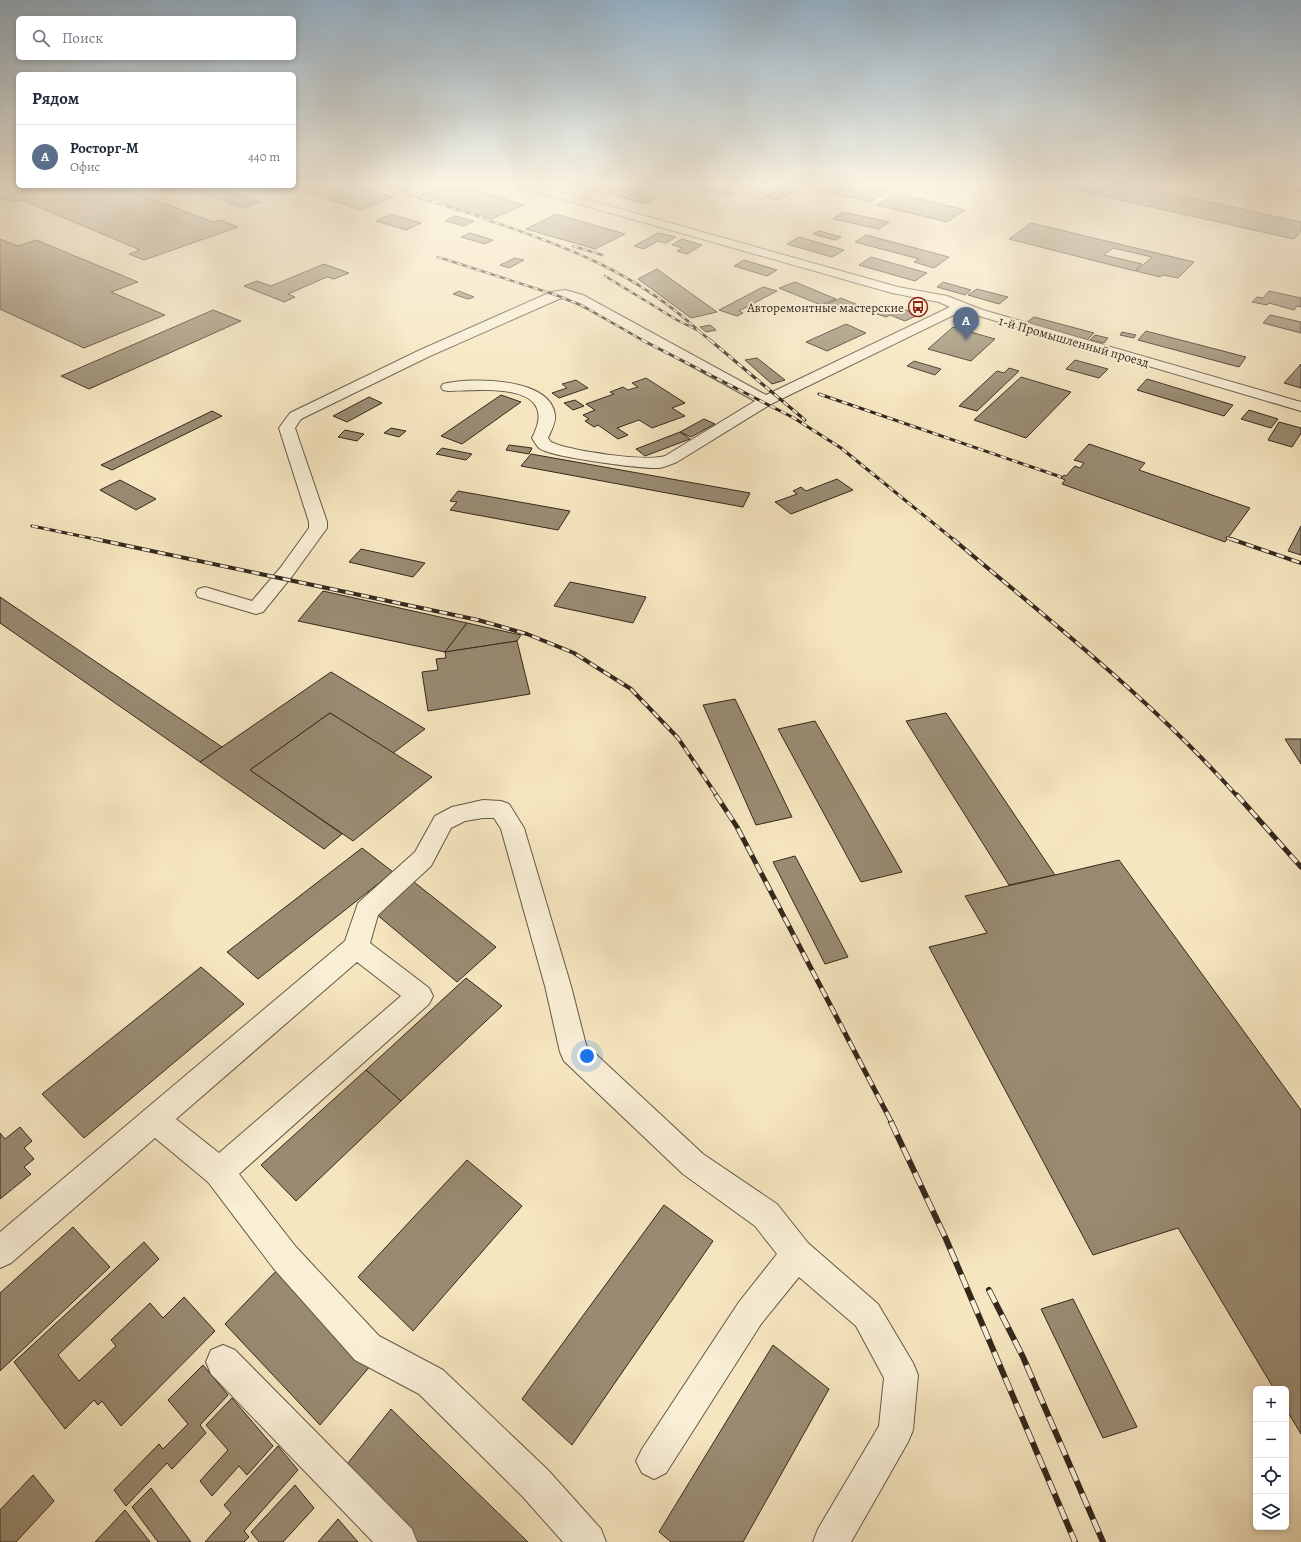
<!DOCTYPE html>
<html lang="ru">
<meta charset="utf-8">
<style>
body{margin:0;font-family:Alegreya,serif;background:#f6f6f7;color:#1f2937}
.controls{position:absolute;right:12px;bottom:12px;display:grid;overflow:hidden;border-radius:6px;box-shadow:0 2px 6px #0003}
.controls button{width:36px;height:36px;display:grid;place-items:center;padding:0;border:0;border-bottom:1px solid #e0e1e3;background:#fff;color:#1f2937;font:20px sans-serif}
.you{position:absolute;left:587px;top:1056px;width:14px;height:14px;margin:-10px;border:3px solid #fff;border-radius:50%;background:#1a73e8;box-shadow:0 0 0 6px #1a73e833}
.badge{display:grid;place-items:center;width:26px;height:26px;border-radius:50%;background:#ea580c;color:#fff;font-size:13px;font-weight:700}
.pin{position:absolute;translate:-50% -33px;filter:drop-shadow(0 1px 2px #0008)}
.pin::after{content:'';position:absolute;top:21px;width:14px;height:12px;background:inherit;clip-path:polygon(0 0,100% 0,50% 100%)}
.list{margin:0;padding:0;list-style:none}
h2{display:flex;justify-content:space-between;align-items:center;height:52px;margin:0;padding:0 16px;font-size:17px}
h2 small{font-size:13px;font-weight:400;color:#747a83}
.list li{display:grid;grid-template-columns:26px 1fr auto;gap:12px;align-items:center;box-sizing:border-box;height:64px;padding:0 16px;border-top:1px solid #e0e1e3}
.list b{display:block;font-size:15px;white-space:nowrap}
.list p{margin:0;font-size:13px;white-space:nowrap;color:#747a83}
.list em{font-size:13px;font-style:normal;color:#747a83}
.icon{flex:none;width:22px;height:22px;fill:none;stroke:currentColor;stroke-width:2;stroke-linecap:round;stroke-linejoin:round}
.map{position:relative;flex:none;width:1301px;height:1542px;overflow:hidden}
.search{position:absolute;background:#fff;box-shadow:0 2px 6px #0003;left:16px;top:16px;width:280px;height:44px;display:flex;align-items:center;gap:10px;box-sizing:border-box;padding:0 14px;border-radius:6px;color:#747a83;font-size:15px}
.panel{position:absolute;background:#fff;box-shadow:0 2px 6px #0003;left:16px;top:72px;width:280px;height:116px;border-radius:6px}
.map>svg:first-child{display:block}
.building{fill:#998b72;stroke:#34281d}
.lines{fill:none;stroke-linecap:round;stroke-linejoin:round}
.minor-casing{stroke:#645846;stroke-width:2}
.minor{fill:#f9efd6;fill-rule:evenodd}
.rail-far4-casing{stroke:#34281d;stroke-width:2.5}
.rail-far3-casing{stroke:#34281d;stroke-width:3}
.rail-far2-casing{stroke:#34281d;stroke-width:4}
.rail-far1-casing{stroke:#34281d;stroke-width:5}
.rail-casing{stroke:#34281d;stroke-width:6}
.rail-far4{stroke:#f9efd6;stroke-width:1.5;stroke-dasharray:5;stroke-linecap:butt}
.rail-far3{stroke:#f9efd6;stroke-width:2;stroke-dasharray:6;stroke-linecap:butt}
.rail-far2{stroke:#f9efd6;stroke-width:2.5;stroke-dasharray:8;stroke-linecap:butt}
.rail-far1{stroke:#f9efd6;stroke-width:3.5;stroke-dasharray:10;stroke-linecap:butt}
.rail{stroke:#f9efd6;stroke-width:4.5;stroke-dasharray:14;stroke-linecap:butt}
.labels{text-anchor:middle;stroke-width:4;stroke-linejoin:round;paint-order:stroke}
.far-poi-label{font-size:13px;fill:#34281d;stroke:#f9efd6;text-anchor:end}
.far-street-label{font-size:13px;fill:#34281d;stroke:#f9efd6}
</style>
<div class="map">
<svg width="1301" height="1542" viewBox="0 0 1301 1542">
<rect width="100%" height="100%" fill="#f6e6c0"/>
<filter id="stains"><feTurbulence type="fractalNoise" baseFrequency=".005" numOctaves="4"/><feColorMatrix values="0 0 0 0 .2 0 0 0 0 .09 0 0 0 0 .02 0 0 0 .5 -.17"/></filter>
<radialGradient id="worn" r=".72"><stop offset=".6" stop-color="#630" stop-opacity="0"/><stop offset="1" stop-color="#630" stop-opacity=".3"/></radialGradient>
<g class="building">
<path d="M294 185H355L393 197 360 210 287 186Z"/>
<path d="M385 185H420L405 191Z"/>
<path d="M445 185H458L524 205 491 219 443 204 446 203 421 195Z"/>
<path d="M631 185H651L624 198 605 192Z"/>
<path d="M654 185H683L644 204 625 198Z"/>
<path d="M702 185 736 194 729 197 710 192 707 194 698 192 702 190 696 188Z"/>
<path d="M831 185H886L883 187 891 189 870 202 821 191Z"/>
<path d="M1053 185H1132L1301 222V231L1294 239Z"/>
<path d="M1296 185H1301V191L1292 189Z"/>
<path d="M39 186H119L213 222 220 220 238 227 144 260 129 254 140 250 22 200 13 202 1 197Z"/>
<path d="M192 186H214L260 202 244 208 188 188Z"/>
<path d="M787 186 799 189 778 200 765 197Z"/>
<path d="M896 193 965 210 947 222 877 205Z"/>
<path d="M843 212 889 222 879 229 833 219Z"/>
<path d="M391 214 421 223 406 230 376 221Z"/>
<path d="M556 214 625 234 595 249 526 229Z"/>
<path d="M455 216 474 221 464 226 445 221Z"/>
<path d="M1031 223 1194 262 1178 278 1163 275 1160 277 1136 271 1152 257 1113 248 1104 255 1142 264 1135 271 1009 239Z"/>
<path d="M819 231 841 237 835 240 813 234Z"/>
<path d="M470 233 493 240 485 244 461 237Z"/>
<path d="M658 233 676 237 666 243 658 241 644 249 634 246Z"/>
<path d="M866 235 949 257 934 268 914 262 919 259 855 242Z"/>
<path d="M799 237 844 250 832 257 787 244Z"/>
<path d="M0 239 18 246 36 240 138 282 111 292 165 315 84 348 0 309Z"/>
<path d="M682 239 702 245 687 254 677 251 683 248 672 245Z"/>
<path d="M871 257 927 273 915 281 859 265Z"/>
<path d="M515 258 524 260 509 268 500 265Z"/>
<path d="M744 260 777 270 767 276 734 266Z"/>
<path d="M324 264 349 273 334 279 327 277 288 294 295 297 284 302 244 286 257 281 271 286Z"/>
<path d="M657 269 717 312 691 318 638 279Z"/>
<path d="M795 282 836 299 821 305 779 288Z"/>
<path d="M943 282 971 290 965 295 937 287Z"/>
<path d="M763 287 777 291 739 311 743 313 737 316 719 310Z"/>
<path d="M977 289 1008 297 999 304 968 295Z"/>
<path d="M459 291 474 297 468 299 453 294Z"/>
<path d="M1269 291 1301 298V307L1297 306 1294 310 1269 303 1267 305 1252 302 1257 297 1263 298Z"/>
<path d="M841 298 858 305 842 312 825 305Z"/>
<path d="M894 305 918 315 905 321 890 315 886 317 877 314Z"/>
<path d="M213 310 241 321 89 389 61 376Z"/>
<path d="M1270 315 1301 322V333L1263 323Z"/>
<path d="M1034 317 1094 333 1087 340 1026 323Z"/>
<path d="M846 324 866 333 827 351 806 342Z"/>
<path d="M710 325 716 330 706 332 700 327Z"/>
<path d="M953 327 995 339 971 361 928 349Z"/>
<path d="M1146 331 1246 357 1239 367 1138 340Z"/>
<path d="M1122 332 1136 335 1134 338 1120 335Z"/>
<path d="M1095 335 1108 338 1104 343 1090 340Z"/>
<path d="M757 358 785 380 772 384 745 360Z"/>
<path d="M1075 360 1108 369 1099 378 1066 369Z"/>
<path d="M914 361 941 369 935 375 907 366Z"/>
<path d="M1301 364V388L1284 383Z"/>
<path d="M1009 368 1019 371 977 411 959 406 997 371 1004 373Z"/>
<path d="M1021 377 1071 392 1026 438 974 420Z"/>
<path d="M646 378 685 403 672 408 685 416 652 428 639 420 617 428 628 435 618 439 598 425 594 427 585 421 589 419 583 415 595 410 586 404 614 394 610 392 623 387 628 390 638 387 632 383Z"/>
<path d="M1147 379 1233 405 1224 416 1137 390Z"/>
<path d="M576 380 588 388 559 398 552 393 567 388 562 384Z"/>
<path d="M501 395 521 402 462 444 441 436Z"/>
<path d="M369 397 382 403 347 422 333 416Z"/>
<path d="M575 400 584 406 573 410 564 403Z"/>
<path d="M1249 410 1278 419 1271 428 1241 419Z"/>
<path d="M212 411 222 416 112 470 101 465Z"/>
<path d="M704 419 715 424 691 437 680 432Z"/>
<path d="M1279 422 1301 428V433L1292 447 1268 440Z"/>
<path d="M391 428 406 431 399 437 384 433Z"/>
<path d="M345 430 364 434 357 441 338 437Z"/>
<path d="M680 432 690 439 645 456 636 449Z"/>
<path d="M1089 444 1145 463 1139 470 1250 508 1225 542 1062 484 1065 480 1061 478 1064 475 1066 476 1075 466 1080 468 1084 463 1074 460Z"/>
<path d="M509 445 532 448 529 454 506 450Z"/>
<path d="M442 448 472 454 466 460 436 454Z"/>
<path d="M531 454 750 493 743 507 521 466Z"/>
<path d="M837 479 853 490 791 514 775 502 797 494 793 491 801 487 806 491Z"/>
<path d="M120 480 156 499 136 510 100 490Z"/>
<path d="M458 491 570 511 558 530 450 510 457 502 450 501Z"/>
<path d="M1301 526V555L1288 551Z"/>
<path d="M361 549 425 563 413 577 349 562Z"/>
<path d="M570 582 646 597 633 623 554 606Z"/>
<path d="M323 591 467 623 445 652 298 621Z"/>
<path d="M0 597 222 747 200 762 0 623Z"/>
<path d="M467 623 521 635 517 641 445 652Z"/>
<path d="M517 641 530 694 428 711 422 672 438 670 436 659 446 658 445 652Z"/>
<path d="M331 672 425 729 393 753 330 713 250 770 342 834 324 849 200 762Z"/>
<path d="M735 699 792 817 756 825 703 705Z"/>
<path d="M330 713 432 777 353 841 250 770Z"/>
<path d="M946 713 1055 875 1009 885 906 721Z"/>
<path d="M815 721 902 872 861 882 778 729Z"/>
<path d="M1285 739H1301V764Z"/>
<path d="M362 848 393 872 258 979 227 952Z"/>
<path d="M795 856 848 957 825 964 773 862Z"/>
<path d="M1119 860 1301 1110V1434L1286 1409V1389H1274L1178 1228 1093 1255 929 947 987 933 965 896Z"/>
<path d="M414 882 496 947 457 982 375 913Z"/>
<path d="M201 967 244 1004 84 1138 42 1094Z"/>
<path d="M466 978 502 1006 401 1101 366 1070Z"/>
<path d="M366 1070 401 1101 296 1201 261 1165Z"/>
<path d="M20 1127 32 1141 24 1148 34 1159 24 1167 31 1174 0 1199V1133L5 1139Z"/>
<path d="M467 1160 522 1206 413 1331 358 1277Z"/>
<path d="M664 1205 713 1241 572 1445 522 1399Z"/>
<path d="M73 1227 110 1267 0 1371V1293Z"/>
<path d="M144 1242 159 1259 58 1355 79 1381 116 1346 111 1340 150 1303 163 1318 184 1297 215 1331 121 1426 102 1401 98 1405 94 1400 65 1429 14 1362Z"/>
<path d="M276 1271 371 1365 320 1425 225 1324Z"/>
<path d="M1073 1299 1137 1427 1103 1438 1041 1309Z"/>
<path d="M773 1345 829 1389 743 1542H671L659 1532Z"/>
<path d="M203 1365 228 1395 200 1425 206 1433 172 1469 167 1463 126 1506 114 1490 159 1444 163 1449 188 1424 168 1400Z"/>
<path d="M232 1398 273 1446 247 1475 239 1466 212 1496 200 1481 228 1450 206 1425Z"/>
<path d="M391 1409 528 1542H416L344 1468Z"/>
<path d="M278 1446 298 1470 244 1531 249 1537 244 1542H205L231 1513 224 1505Z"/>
<path d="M33 1475 54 1501 16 1542H0V1510Z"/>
<path d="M295 1485 314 1508 283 1542H259L251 1532Z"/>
<path d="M151 1488 191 1542H158L132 1507Z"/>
<path d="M125 1510 150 1542H95Z"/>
<path d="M338 1519 358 1542H318Z"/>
</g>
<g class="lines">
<g class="minor-casing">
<g id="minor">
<path d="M518 185H535L898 287 947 296 983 310 1301 402V411L962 311 771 404 677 462C671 464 665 467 659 468 643 469 549 457 539 448 537 446 534 441 532 438 562 381 481 390 448 391L443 390 441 387 443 384C469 377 551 377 555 415 556 423 551 431 548 438L551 442C569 451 647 462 665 456L755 401 573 301 564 298 559 299 430 356 301 419 295 428 327 522V528L293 575 263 612 256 614 198 597 196 593 198 589 205 587 252 601 281 567 309 528V522L279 428 290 413 420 350 551 292 565 290 583 295 766 395 950 307 939 302 892 293 519 187Z"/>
<path d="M483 800 501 801 509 804 524 828 571 986 586 1045 703 1154 777 1204 808 1243 878 1304 913 1363 918 1375 913 1430 908 1442 851 1542H813L818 1529 879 1426 884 1378 856 1326 799 1277 761 1324 666 1473 654 1479 642 1473 636 1461 642 1449 739 1302 777 1254 755 1226 683 1174 564 1061 560 1052 545 986 501 829 494 818H483L465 821 451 828 431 866 378 915 370 943 429 988 433 996 429 1004 239 1174 296 1247 379 1336 443 1370 548 1470 601 1529 606 1542H563L522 1496 419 1394 355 1360 274 1269 208 1182 155 1138 11 1263 0 1268V1232L345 941 358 903 415 852 435 816 452 807ZM357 962 401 996 219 1153 176 1119Z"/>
<path d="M223 1345 235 1350 412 1529 417 1542H373L211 1374 206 1362 211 1350Z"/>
</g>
</g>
<use href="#minor" class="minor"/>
<g class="rail-far4-casing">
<g id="rail-far4">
<path d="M403 193 491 220"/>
<path d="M485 219C567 247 634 271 699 331L677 320 605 276"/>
<path d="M573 246 602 255"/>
<path d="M438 257 556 295 583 306 644 341"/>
<path d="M699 331 711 341"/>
</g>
</g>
<g class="rail-far3-casing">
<g id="rail-far3">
<path d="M642 340 794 418 841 448 954 540"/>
<path d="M710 340 805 420"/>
<path d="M819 394 1061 477"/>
<path d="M32 526 100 540"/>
<path d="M1227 538 1234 540"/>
</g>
</g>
<g class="rail-far2-casing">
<g id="rail-far2">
<path d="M95 539 478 620 527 634 574 653 631 689 678 738 717 796"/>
<path d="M953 539C1050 621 1152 700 1237 796"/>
<path d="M1231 539 1301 563"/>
</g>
</g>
<g class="rail-far1-casing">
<g id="rail-far1">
<path d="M716 795 737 827 892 1123"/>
<path d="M1237 795 1301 867"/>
</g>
</g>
<g class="rail-casing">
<g id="rail">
<path d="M891 1122 946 1239 1075 1542"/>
<path d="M989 1290 1023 1357 1103 1542"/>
</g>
</g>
<use href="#rail-far4" class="rail-far4"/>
<use href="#rail-far3" class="rail-far3"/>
<use href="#rail-far2" class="rail-far2"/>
<use href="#rail-far1" class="rail-far1"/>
<use href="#rail" class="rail"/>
</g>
<linearGradient id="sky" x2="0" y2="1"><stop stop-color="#93aec2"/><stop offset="0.46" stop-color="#fbf4e3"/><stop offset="1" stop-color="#fbf4e3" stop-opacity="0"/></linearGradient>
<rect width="1301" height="401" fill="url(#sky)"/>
<defs>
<g id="bus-ring" transform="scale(1)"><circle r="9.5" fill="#f9efd6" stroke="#8f2418" stroke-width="1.5"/><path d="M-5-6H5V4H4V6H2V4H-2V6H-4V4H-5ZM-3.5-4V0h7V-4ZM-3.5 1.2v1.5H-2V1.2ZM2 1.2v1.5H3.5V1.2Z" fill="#8f2418"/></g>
</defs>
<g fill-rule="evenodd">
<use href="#bus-ring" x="918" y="307"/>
</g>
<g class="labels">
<g class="far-poi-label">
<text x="904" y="312">Авторемонтные мастерские</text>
</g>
<g class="far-street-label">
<text transform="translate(1074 341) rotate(16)" y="5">1-й Промышленный проезд</text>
</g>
</g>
<rect width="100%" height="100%" filter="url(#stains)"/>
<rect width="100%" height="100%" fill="url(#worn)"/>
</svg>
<div class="controls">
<button>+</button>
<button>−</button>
<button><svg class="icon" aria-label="locate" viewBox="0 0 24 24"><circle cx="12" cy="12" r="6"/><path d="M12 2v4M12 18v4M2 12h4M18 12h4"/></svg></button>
<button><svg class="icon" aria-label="layers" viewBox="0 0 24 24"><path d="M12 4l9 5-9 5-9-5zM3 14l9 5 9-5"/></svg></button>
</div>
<div class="you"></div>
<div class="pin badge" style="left:966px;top:340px;background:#5c6f8a">A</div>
<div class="search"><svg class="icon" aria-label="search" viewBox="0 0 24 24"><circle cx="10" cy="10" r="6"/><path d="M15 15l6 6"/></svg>Поиск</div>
<section class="panel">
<h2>Рядом<small></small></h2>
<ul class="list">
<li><span class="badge" style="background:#5c6f8a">A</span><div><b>Росторг-М</b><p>Офис</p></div><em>440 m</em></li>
</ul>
</section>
</div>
